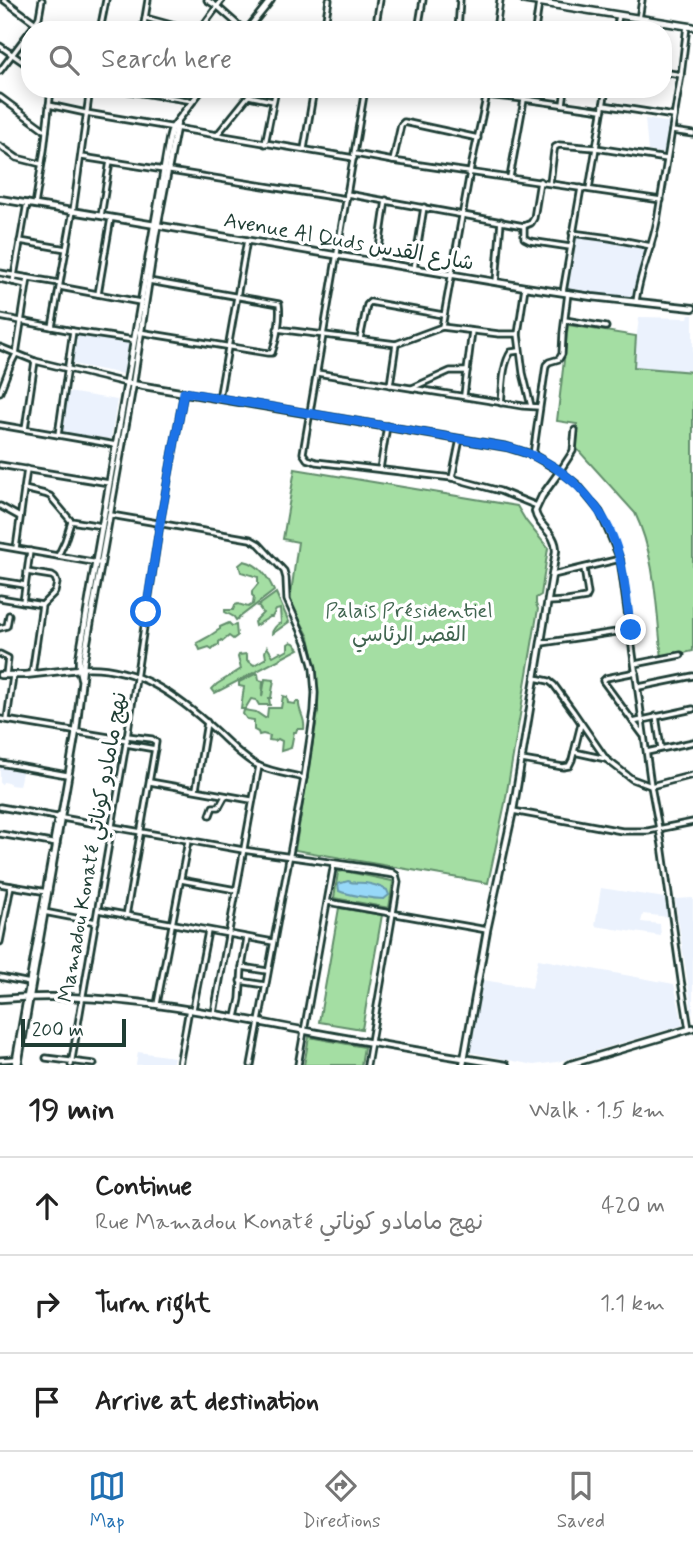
<!DOCTYPE html>
<meta charset="utf-8">
<style>
body{margin:0;font-family:Mynerve,"Playpen Sans Arabic",sans-serif;background:#f2f2f2;color:#222}
.scale{position:absolute;left:21px;bottom:18px;width:105px;box-sizing:border-box;padding-left:7px;border:4px solid #1f3d34;border-top:0;font-size:19px;line-height:24px;white-space:nowrap;color:#1f3d34;-webkit-text-stroke:5px #fff;paint-order:stroke}
.stop{position:absolute;width:21px;height:21px;margin:-16px;border:5px solid #1a73e8;border-radius:50%;background:#fff}
.stop.end{background:#1a73e8;border-color:#fff;box-shadow:0 2px 7px #0008}
.list{margin:0;padding:0;list-style:none}
h2{display:flex;justify-content:space-between;align-items:center;height:91px;margin:0;padding:0 28px;font-size:30px}
h2 small{font-size:23px;font-weight:400;color:#767676}
.list li{display:grid;grid-template-columns:46px 1fr auto;gap:21px;align-items:center;box-sizing:border-box;height:98px;padding:0 28px;border-top:2px solid #e0e0e0}
.list b{display:block;font-size:26px;white-space:nowrap}
.list p{margin:0;font-size:23px;white-space:nowrap;color:#767676}
.list em{font-size:23px;font-style:normal;color:#767676}
.icon{flex:none;width:38px;height:38px;fill:none;stroke:currentColor;stroke-width:2;stroke-linecap:round;stroke-linejoin:round}
.map{position:relative;flex:none;width:693px;height:1065px;overflow:hidden}
.search{position:absolute;background:#fff;box-shadow:0 4px 18px #0003;left:21px;right:21px;top:21px;height:77px;display:flex;align-items:center;gap:18px;box-sizing:border-box;padding:0 24px;border-radius:28px;color:#767676;font-size:26px}
.sheet{height:385px;background:#fff}
nav{display:flex;justify-content:space-around;align-items:center;box-sizing:border-box;height:98px;border-top:2px solid #e0e0e0;background:#fff;font-size:19px;color:#767676}
nav a{display:grid;justify-items:center;gap:4px}
nav .on{color:#1f6fb2}
.map>svg:first-child{display:block}
.built{fill:#ebf2fd}
.green{fill:#a4dea3;stroke:#628e6c;stroke-width:2}
.water{fill:#97d8f8;stroke:#679aaa;stroke-width:2}
.lines{fill:none;stroke-linecap:round;stroke-linejoin:round}
.minor-casing{stroke:#1f3d34;stroke-width:9}
.tertiary-casing{stroke:#1f3d34;stroke-width:10}
.secondary-casing{stroke:#1f3d34;stroke-width:10}
.minor{stroke:#fff;stroke-width:3.5}
.tertiary{stroke:#fff;stroke-width:4.5}
.secondary{stroke:#fff;stroke-width:5}
.route{stroke:#1a73e8;stroke-width:9}
.labels{text-anchor:middle;stroke-width:7;stroke-linejoin:round;paint-order:stroke}
.street-label{font-size:21px;fill:#1f3d34;stroke:#fff}
.park-label{font-size:21px;fill:#406550;stroke:#fff}
</style>
<div class="map">
<svg width="693" height="1065" viewBox="0 0 693 1065">
<rect width="100%" height="100%" fill="#fff"/>
<filter id="ink" filterUnits="userSpaceOnUse"><feTurbulence type="fractalNoise" baseFrequency=".0143" numOctaves="2"/><feDisplacementMap in="SourceGraphic" scale="14" xChannelSelector="R" yChannelSelector="G"/><feConvolveMatrix kernelMatrix="1 2 1 2 8 2 1 2 1" color-interpolation-filters="sRGB"/></filter>
<g filter="url(#ink)">
<g class="built">
<path d="M645 119 672 123 666 154 648 151Z"/>
<path d="M574 236 648 248 636 285 634 298 566 291Z"/>
<path d="M689 315H693V372L633 367 639 317 688 318Z"/>
<path d="M78 333 129 343 123 374 72 364Z"/>
<path d="M68 392 117 400 111 439 61 432Z"/>
<path d="M0 764 23 768 19 786 10 785V783L3 782 2 784H0Z"/>
<path d="M601 888 665 898 668 917 643 914 641 922 660 924 661 936 595 926Z"/>
<path d="M693 898V1017L675 899Z"/>
<path d="M538 959 674 984 683 1025 557 1062 534 1065 469 1052 483 980 532 988Z"/>
<path d="M138 1052 174 1057 172 1065H136Z"/>
</g>
<g class="green">
<path d="M568 325 636 336 634 367 693 372V651L662 658C656 609 656 557 635 513L578 450 575 444 577 424 557 421Z"/>
<path d="M295 469 517 506 526 521 548 548 541 595 536 598V604L538 609 505 803 488 883 295 850 318 712 316 682 312 661 314 660 309 637 290 601 298 542 283 539Z"/>
<path d="M244 561C259 564 268 576 274 591L236 620 234 617 225 612V610H233L235 605 238 604 248 607 253 604 254 597 252 595V591L258 584V577L241 572 239 565Z"/>
<path d="M276 593 289 622 272 634C272 630 277 624 281 623L280 609 276 610 272 617H270L255 626 254 622 263 613 258 606Z"/>
<path d="M229 623 232 626 236 625 237 636 233 639 229 636 223 641 221 640 219 642V645L215 646 212 649 209 647 200 650 197 643 208 637 220 629V627Z"/>
<path d="M291 642 294 643 299 649 215 693 212 689 217 684 241 669 238 657 239 655 246 654 247 655V660L254 665 266 658 265 652 267 647 273 656 280 652 283 653 288 650V644Z"/>
<path d="M257 673 258 674 259 680 263 681 262 697 265 679 274 680 271 698H269L270 705H259L256 700 251 699 245 709H241L244 687 239 686V682Z"/>
<path d="M283 696 287 697 288 703 295 704 296 702H299C298 711 306 719 304 729H297L296 732H294L291 748 281 751 282 741 278 739 275 741 269 740 270 736 263 734 259 735 258 732 254 730V720L247 719 243 714 244 710 256 712 265 718 267 717 268 708H281Z"/>
<path d="M344 871 392 881 393 882 389 908 334 898 338 872Z"/>
<path d="M339 908 382 915 362 1029 319 1022Z"/>
<path d="M309 1037 364 1047 361 1065H304Z"/>
</g>
<path class="water" d="M348 881C354 884 358 882 365 883 372 884 381 887 387 890L389 895 384 899C374 899 348 895 339 891L338 884Z"/>
<g class="lines">
<g class="minor-casing">
<g id="minor">
<path d="M4 0 45 30"/>
<path d="M207 0 218 7 244 30"/>
<path d="M146 18 175 26 183 30"/>
<path d="M639 19 642 0"/>
<path d="M31 30 39 17 42 0"/>
<path d="M100 30 106 0"/>
<path d="M143 30 148 0"/>
<path d="M200 30 222 0"/>
<path d="M324 30 329 0"/>
<path d="M375 30 380 0"/>
<path d="M418 30 423 0"/>
<path d="M458 30 460 0"/>
<path d="M496 30 500 0"/>
<path d="M535 30 539 3"/>
<path d="M616 30 619 16"/>
<path d="M0 46 30 67"/>
<path d="M0 71 30 31"/>
<path d="M663 72 681 75"/>
<path d="M117 89 193 101"/>
<path d="M365 89 303 453 307 459 316 462 452 478 500 491 537 506"/>
<path d="M430 89 524 99 602 110"/>
<path d="M249 96 273 101"/>
<path d="M0 97 46 131"/>
<path d="M563 104 565 89"/>
<path d="M49 105 86 113 354 158"/>
<path d="M603 105 674 116"/>
<path d="M672 131 693 134"/>
<path d="M217 135 254 89"/>
<path d="M265 144 276 89"/>
<path d="M0 146 17 158 41 164"/>
<path d="M304 149 314 89"/>
<path d="M355 154 393 161 661 200"/>
<path d="M82 157 346 199"/>
<path d="M393 161 401 125 404 122 478 138"/>
<path d="M510 177 526 89"/>
<path d="M550 183 554 151 555 147 559 145 596 148 667 159"/>
<path d="M589 189 606 89"/>
<path d="M347 194 524 226 531 223 534 218 540 181"/>
<path d="M35 205 44 150 51 89"/>
<path d="M101 216 110 161"/>
<path d="M524 226V238L530 241 570 247"/>
<path d="M572 233 610 238 651 246"/>
<path d="M20 241 66 249"/>
<path d="M377 262 386 200"/>
<path d="M414 269 424 207"/>
<path d="M0 273 59 283"/>
<path d="M0 279 26 285"/>
<path d="M13 282 27 203"/>
<path d="M496 282 501 221"/>
<path d="M60 287 140 302"/>
<path d="M525 287 518 334 523 373 531 406"/>
<path d="M563 292 581 188"/>
<path d="M98 294 111 218"/>
<path d="M636 302C639 274 652 248 657 221L681 75 687 26"/>
<path d="M0 317 73 331 134 340"/>
<path d="M565 320 606 327"/>
<path d="M52 327 73 211 90 89"/>
<path d="M442 327 470 172 488 89"/>
<path d="M277 329 396 344 442 327 499 334H518"/>
<path d="M139 332 268 353H272C277 339 281 318 279 304L149 281"/>
<path d="M360 339 367 305 370 302 443 315"/>
<path d="M0 347 35 361 126 383"/>
<path d="M317 373 523 406 539 407"/>
<path d="M390 385 396 344"/>
<path d="M412 388 450 371H467"/>
<path d="M0 392 10 366 16 354 28 278"/>
<path d="M464 395 472 331"/>
<path d="M219 399 247 240"/>
<path d="M501 403C503 387 502 365 511 352L519 351"/>
<path d="M0 425 116 445"/>
<path d="M25 429 35 361"/>
<path d="M575 430 573 451 560 471 578 485 600 512 620 559 651 786 662 845 681 980 689 1029"/>
<path d="M58 435 73 331"/>
<path d="M533 455 546 365 549 362 559 359 562 354 563 333 568 293"/>
<path d="M0 465 109 483"/>
<path d="M380 469 387 426"/>
<path d="M452 478 460 439"/>
<path d="M24 489 45 494 50 496 71 521 102 526"/>
<path d="M0 506 20 517"/>
<path d="M111 515 250 539 259 544 284 571 286 578 287 600 306 642 313 668 315 693 314 711 304 778 251 1065"/>
<path d="M0 546 98 563"/>
<path d="M16 548 27 469"/>
<path d="M58 556 65 541 71 522"/>
<path d="M27 572 52 576 55 578 57 583 55 592 42 605 32 674"/>
<path d="M553 575 620 559"/>
<path d="M0 581 25 585"/>
<path d="M0 598 42 605"/>
<path d="M23 602 30 551"/>
<path d="M548 602 567 601 586 598 588 594 584 568"/>
<path d="M0 628 7 626 9 615"/>
<path d="M542 643 630 630"/>
<path d="M0 654 8 658 6 675"/>
<path d="M635 664 681 655"/>
<path d="M83 668C136 665 178 696 216 731 227 741 244 759 257 765 271 772 289 774 304 778"/>
<path d="M636 672 606 678 603 681 643 735"/>
<path d="M535 678 549 681 554 685 573 711 606 759 632 779 651 786 693 775"/>
<path d="M639 687 693 676"/>
<path d="M656 716 661 748"/>
<path d="M0 719 127 740"/>
<path d="M7 719 13 676"/>
<path d="M633 722 693 709"/>
<path d="M126 744 155 749"/>
<path d="M574 752 606 759"/>
<path d="M647 752 693 742"/>
<path d="M522 760 563 767 569 766 572 760 581 724"/>
<path d="M0 763 67 775"/>
<path d="M150 782 251 800"/>
<path d="M196 789 207 722"/>
<path d="M0 807 243 850 371 868 392 872 396 875"/>
<path d="M513 811 622 831H648L693 822"/>
<path d="M210 815 213 807H219L225 796"/>
<path d="M0 834 57 844"/>
<path d="M334 866 395 875"/>
<path d="M181 880 236 890"/>
<path d="M0 884 47 892"/>
<path d="M328 902 487 930"/>
<path d="M98 910 273 942"/>
<path d="M44 912 96 922"/>
<path d="M126 916 156 742 152 739 127 736"/>
<path d="M0 942 11 886"/>
<path d="M242 967 267 971"/>
<path d="M0 977 30 983"/>
<path d="M240 981 265 985"/>
<path d="M157 1004 188 841"/>
<path d="M193 1009 208 931"/>
<path d="M214 1013 259 766"/>
<path d="M236 1017 240 999 242 967 247 938"/>
<path d="M46 1058 94 1064"/>
<path d="M0 1060 15 1059"/>
<path d="M71 1065 126 744 160 523 184 392"/>
<path d="M179 1065 189 1009"/>
<path d="M298 1065 334 863"/>
<path d="M367 1065 393 913 398 882 396 875"/>
</g>
</g>
<g class="tertiary-casing">
<g id="tertiary">
<path d="M247 30 271 0"/>
<path d="M0 199 525 287 592 297 693 308"/>
<path d="M126 383 507 447 533 455 560 471 542 496 535 511C538 528 556 531 556 551L513 811 487 930 463 1065"/>
<path d="M0 675H25L79 669"/>
<path d="M81 678 79 669V658L169 140 172 128 202 89"/>
<path d="M54 840 58 818 60 815"/>
<path d="M0 999C103 990 200 1011 301 1030 369 1043 437 1054 506 1065"/>
<path d="M15 1065 52 856"/>
<path d="M18 1065 76 731 84 659 133 384 156 233 177 123"/>
<path d="M568 1065 693 1028"/>
</g>
</g>
<g class="secondary-casing">
<path id="secondary" d="M524 0 693 27"/>
</g>
<use href="#minor" class="minor"/>
<use href="#tertiary" class="tertiary"/>
<use href="#secondary" class="secondary"/>
</g>
</g>
<g class="lines" filter="url(#ink)">
<path class="route" d="M146 612 160 523 184 392 507 447C562 460 607 504 620 560 626 583 627 607 631 630"/>
</g>
<g class="labels">
<g class="street-label">
<text transform="translate(349 241) rotate(10)" y="7">Avenue Al Quds شارع القدس</text>
<text transform="translate(92 847) rotate(-80)" y="7">Mamadou Konaté نهج مامادو كوناتي</text>
</g>
<g class="park-label">
<text x="409" y="617">Palais Présidentiel<tspan x="409" dy="24">القصر الرئاسي</tspan></text>
</g>
</g>
</svg>
<div class="scale">200 m</div>
<div class="stop" style="left:146px;top:612px"></div>
<div class="stop end" style="left:631px;top:630px"></div>
<div class="search"><svg class="icon" aria-label="search" viewBox="0 0 24 24"><circle cx="10" cy="10" r="6"/><path d="M15 15l6 6"/></svg>Search here</div>
</div>
<section class="sheet">
<h2>19 min<small>Walk · 1.5 km</small></h2>
<ul class="list">
<li><svg class="icon" aria-label="ahead" viewBox="0 0 24 24"><path d="M12 20V5M6 11l6-6 6 6"/></svg><div><b>Continue</b><p>Rue Mamadou Konaté نهج مامادو كوناتي</p></div><em>420 m</em></li>
<li><svg class="icon" aria-label="right" viewBox="0 0 24 24"><path d="M7 20v-9h11M14 6l5 5-5 5"/></svg><div><b>Turn right</b></div><em>1.1 km</em></li>
<li><svg class="icon" aria-label="arrive" viewBox="0 0 24 24"><path d="M6 21V4h12l-3 4 3 4H6"/></svg><div><b>Arrive at destination</b></div></li>
</ul>
</section>
<nav>
<a class="on"><svg class="icon" aria-label="map" viewBox="0 0 24 24"><path d="M3 6l6-2 6 2 6-2v14l-6 2-6-2-6 2zM9 4v14M15 6v14"/></svg>Map</a>
<a><svg class="icon" aria-label="directions" viewBox="0 0 24 24"><path d="M12 3l9 9-9 9-9-9zM9 14v-3h6M13 9l2 2-2 2"/></svg>Directions</a>
<a><svg class="icon" aria-label="saved" viewBox="0 0 24 24"><path d="M7 4h10v16l-5-4-5 4z"/></svg>Saved</a>
</nav>
